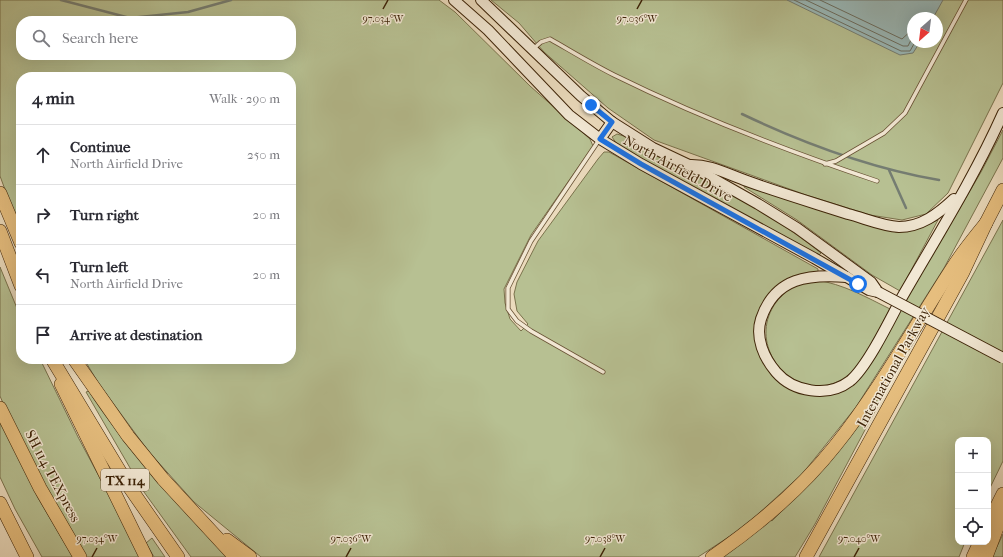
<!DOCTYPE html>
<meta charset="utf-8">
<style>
body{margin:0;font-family:"IM FELL French Canon",serif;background:#f7f7f7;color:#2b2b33}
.controls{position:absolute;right:12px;bottom:12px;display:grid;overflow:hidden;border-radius:8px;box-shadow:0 4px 16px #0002}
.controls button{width:36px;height:36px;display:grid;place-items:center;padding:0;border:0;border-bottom:1px solid #e1e1e2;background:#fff;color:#2b2b33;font:20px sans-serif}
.compass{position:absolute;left:907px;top:12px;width:36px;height:36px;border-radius:50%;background:#fff;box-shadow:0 4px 16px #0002;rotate:208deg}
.stop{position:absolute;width:12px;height:12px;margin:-9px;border:3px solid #1a73e8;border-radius:50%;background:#fff}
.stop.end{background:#1a73e8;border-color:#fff;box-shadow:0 1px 4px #0008}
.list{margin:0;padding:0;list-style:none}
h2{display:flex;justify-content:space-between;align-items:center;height:52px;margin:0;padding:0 16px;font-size:17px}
h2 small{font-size:13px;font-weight:400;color:#7c7c81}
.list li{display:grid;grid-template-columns:26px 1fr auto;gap:12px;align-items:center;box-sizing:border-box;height:60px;padding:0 16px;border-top:1px solid #e1e1e2}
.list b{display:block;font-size:15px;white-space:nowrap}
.list p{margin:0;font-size:13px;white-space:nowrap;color:#7c7c81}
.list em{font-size:13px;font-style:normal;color:#7c7c81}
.icon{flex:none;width:22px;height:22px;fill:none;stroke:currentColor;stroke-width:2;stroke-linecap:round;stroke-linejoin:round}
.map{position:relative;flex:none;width:1003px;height:557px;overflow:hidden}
.search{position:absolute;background:#fff;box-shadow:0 4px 16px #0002;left:16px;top:16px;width:280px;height:44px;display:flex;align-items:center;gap:10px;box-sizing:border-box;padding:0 14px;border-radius:16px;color:#7c7c81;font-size:15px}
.panel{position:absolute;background:#fff;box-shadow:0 4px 16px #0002;left:16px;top:72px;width:280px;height:292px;border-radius:16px}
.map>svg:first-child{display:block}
.green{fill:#b7c092;stroke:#7a724c;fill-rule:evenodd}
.water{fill:#9ab9b9;stroke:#757d72}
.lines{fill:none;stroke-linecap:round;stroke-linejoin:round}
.shore{stroke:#6c6e60;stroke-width:1}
.stream{stroke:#757d72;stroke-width:2.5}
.lane-casing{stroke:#685134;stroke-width:5}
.secondary-casing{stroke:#3d2307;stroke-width:12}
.highway-casing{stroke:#3d2307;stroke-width:14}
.lane{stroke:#f2e8d4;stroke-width:3.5}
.secondary{stroke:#f2e8d4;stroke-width:10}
.highway{stroke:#e6be7e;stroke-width:13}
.secondary-bridge-casing{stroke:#3d2307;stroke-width:12;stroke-linecap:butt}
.secondary-bridge{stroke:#f2e8d4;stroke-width:10}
.route{stroke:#1a73e8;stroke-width:5}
.ticks{fill:none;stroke:#3d2307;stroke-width:1.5}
.labels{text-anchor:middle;stroke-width:3;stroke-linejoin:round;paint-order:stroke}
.shield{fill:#f2e8d4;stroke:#735e44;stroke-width:1}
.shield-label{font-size:13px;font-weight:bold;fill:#3d2307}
.street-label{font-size:14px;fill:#3d2307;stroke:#f2e8d4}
.ticks-label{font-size:10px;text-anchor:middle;fill:#3d2307;stroke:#f2e8d4;stroke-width:3;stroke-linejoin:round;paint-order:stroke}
</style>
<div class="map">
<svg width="1003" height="557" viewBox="0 0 1003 557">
<rect width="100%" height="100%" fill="#ebdbbd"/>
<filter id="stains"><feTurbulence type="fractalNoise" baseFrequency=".005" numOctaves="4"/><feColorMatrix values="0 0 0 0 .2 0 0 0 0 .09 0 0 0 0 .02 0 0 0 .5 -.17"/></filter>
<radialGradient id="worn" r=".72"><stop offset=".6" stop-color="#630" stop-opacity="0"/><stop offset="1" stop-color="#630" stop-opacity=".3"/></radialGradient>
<g class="green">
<path d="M0 0H439L455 12 530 86 590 139 593 146 531 235 504 289 505 303 510 319 521 331 528 324 517 311 514 294 517 282 538 241 598 159 604 152H609L818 269V273L776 289 757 338 791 389H842L893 322 981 172 1003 130V158L944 268 856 407 803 473 744 527 698 557H261L194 502 149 452 99 384 84 359H291V77H21V233L0 176ZM21 21H291V55H21Z"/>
<path d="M491 0H1003V83L948 193 926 214 902 220 870 215 806 195 654 140 608 108 544 52 519 23ZM913 18H937V42H913Z"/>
<path d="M617 134 627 137C693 173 762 206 821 253L818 256 619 147 612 137Z"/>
<path d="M745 183 896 232H908L938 220 900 291 872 275 797 220 744 187Z"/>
<path d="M1003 220V461L988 492V440H958V542H965L959 557H819Z"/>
<path d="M0 267 21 318V359H40L78 437 142 557H84L13 427 0 396Z"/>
<path d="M816 280C843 284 866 297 890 309 880 326 866 359 852 372 799 419 730 337 788 290 796 284 807 283 816 280Z"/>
<path d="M889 380 891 381 815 524 795 557H719L768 518 772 521 794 499Z"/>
<path d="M89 391C102 413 118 432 134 452 164 489 195 524 229 557H191L144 492 86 392Z"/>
<path d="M0 418 38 498 73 557H42L15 509 0 477Z"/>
<path d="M1003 534V557H992Z"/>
<path d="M152 538 165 557H154L146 543Z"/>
</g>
<path class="water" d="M787 0H943L933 18H913V42H920L913 53 900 55Z"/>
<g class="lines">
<g class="shore">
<path d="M794 0 901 51H910L915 42"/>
<path d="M806 0 903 46H908L913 36"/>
<path d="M820 0 902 39 913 29"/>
</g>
<g class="stream">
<path d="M61 0 130 18 188 12 231 0"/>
<path d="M742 114C805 144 870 168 939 180"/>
<path d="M889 170 906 208"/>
</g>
<g class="lane-casing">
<g id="lane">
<path d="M533 49 541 42 550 39C571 51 592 64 614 75 699 117 787 151 877 181"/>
<path d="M599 140 531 241 508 288V309L517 321 531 331 603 372"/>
<path d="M825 164 836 161 884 133 905 113 966 0"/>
</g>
</g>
<g class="secondary-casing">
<g id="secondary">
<path d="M454 0 488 30 569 115 600 139 641 164 814 258 869 290 878 292"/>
<path d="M481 0 581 96 612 122 653 148 689 165 758 204 797 228 871 282 878 292"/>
<path d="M600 139 612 122"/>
<path d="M689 165C710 164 727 174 747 181 780 193 814 203 848 214 864 218 882 226 899 227 921 227 938 214 954 199"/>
<path d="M847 277C809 274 775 277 761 319 755 338 764 358 776 372 793 392 828 398 850 381 867 367 890 320 901 299 936 238 974 178 1003 113"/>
</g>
</g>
<g class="highway-casing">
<g id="highway">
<path d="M0 193 21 243"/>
<path d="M0 231 21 286"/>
<path d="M52 359 130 488 178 557"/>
<path d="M74 359 128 436 163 479 235 557"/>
<path d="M61 384 146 557"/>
<path d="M0 408 40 488 80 557"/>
<path d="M0 503 27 557"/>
<path d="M988 524 1003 494"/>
<path d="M227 540 250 557"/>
<path d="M712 557C757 526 801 489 835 446 880 390 914 327 953 267 963 251 975 237 986 223"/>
<path d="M806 557 963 272 986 223 1003 190"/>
<path d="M973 557 980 542"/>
<path d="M986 557 1003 512"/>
</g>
</g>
<use href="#lane" class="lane"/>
<use href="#secondary" class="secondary"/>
<use href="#highway" class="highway"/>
<g class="secondary-bridge-casing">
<path id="secondary-bridge" d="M878 292 1003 358"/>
</g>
<use href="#secondary-bridge" class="secondary-bridge"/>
</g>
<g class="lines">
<path class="route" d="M591 105 612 122 600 139 641 164 858 284"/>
</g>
<path class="ticks" d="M383 9 388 0M637 9 642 0M92 557 97 548M346 557 351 548M600 557 605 548M854 557 859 548"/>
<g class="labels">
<rect class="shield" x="101" y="469" width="48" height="22" rx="3"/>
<g class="shield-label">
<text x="125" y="485">TX 114</text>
</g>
<g class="street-label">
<text transform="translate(678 168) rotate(29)" y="5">North Airfield Drive</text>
<text transform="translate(893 367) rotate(-61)" y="5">International Parkway</text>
<text transform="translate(53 476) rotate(62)" y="5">SH 114 TEXpress</text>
</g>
</g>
<g class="ticks-label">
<text x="383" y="22">97.034°W</text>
<text x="637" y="22">97.036°W</text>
<text x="97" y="542">97.034°W</text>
<text x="351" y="542">97.036°W</text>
<text x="605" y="542">97.038°W</text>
<text x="859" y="542">97.040°W</text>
</g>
<rect width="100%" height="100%" filter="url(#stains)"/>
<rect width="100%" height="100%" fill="url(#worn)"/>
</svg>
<div class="controls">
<button>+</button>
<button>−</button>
<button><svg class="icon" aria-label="locate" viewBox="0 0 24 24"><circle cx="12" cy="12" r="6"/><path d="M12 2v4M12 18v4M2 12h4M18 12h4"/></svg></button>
</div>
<svg class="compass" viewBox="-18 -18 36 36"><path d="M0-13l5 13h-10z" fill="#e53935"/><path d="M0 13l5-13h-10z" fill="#7c7c81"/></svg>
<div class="stop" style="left:858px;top:284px"></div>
<div class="stop end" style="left:591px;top:105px"></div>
<div class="search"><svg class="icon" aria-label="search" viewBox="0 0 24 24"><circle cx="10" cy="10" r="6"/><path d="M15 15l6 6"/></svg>Search here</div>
<section class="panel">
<h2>4 min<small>Walk · 290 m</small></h2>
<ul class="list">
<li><svg class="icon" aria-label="ahead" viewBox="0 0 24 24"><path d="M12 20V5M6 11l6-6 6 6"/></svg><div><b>Continue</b><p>North Airfield Drive</p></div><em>250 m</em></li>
<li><svg class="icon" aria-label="right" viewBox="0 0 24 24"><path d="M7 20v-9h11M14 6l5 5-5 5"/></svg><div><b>Turn right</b></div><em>20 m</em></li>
<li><svg class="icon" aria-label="left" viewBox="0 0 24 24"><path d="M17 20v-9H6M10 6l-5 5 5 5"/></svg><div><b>Turn left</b><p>North Airfield Drive</p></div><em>20 m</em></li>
<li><svg class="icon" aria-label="arrive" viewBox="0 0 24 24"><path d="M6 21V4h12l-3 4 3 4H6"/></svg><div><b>Arrive at destination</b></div></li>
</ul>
</section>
</div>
